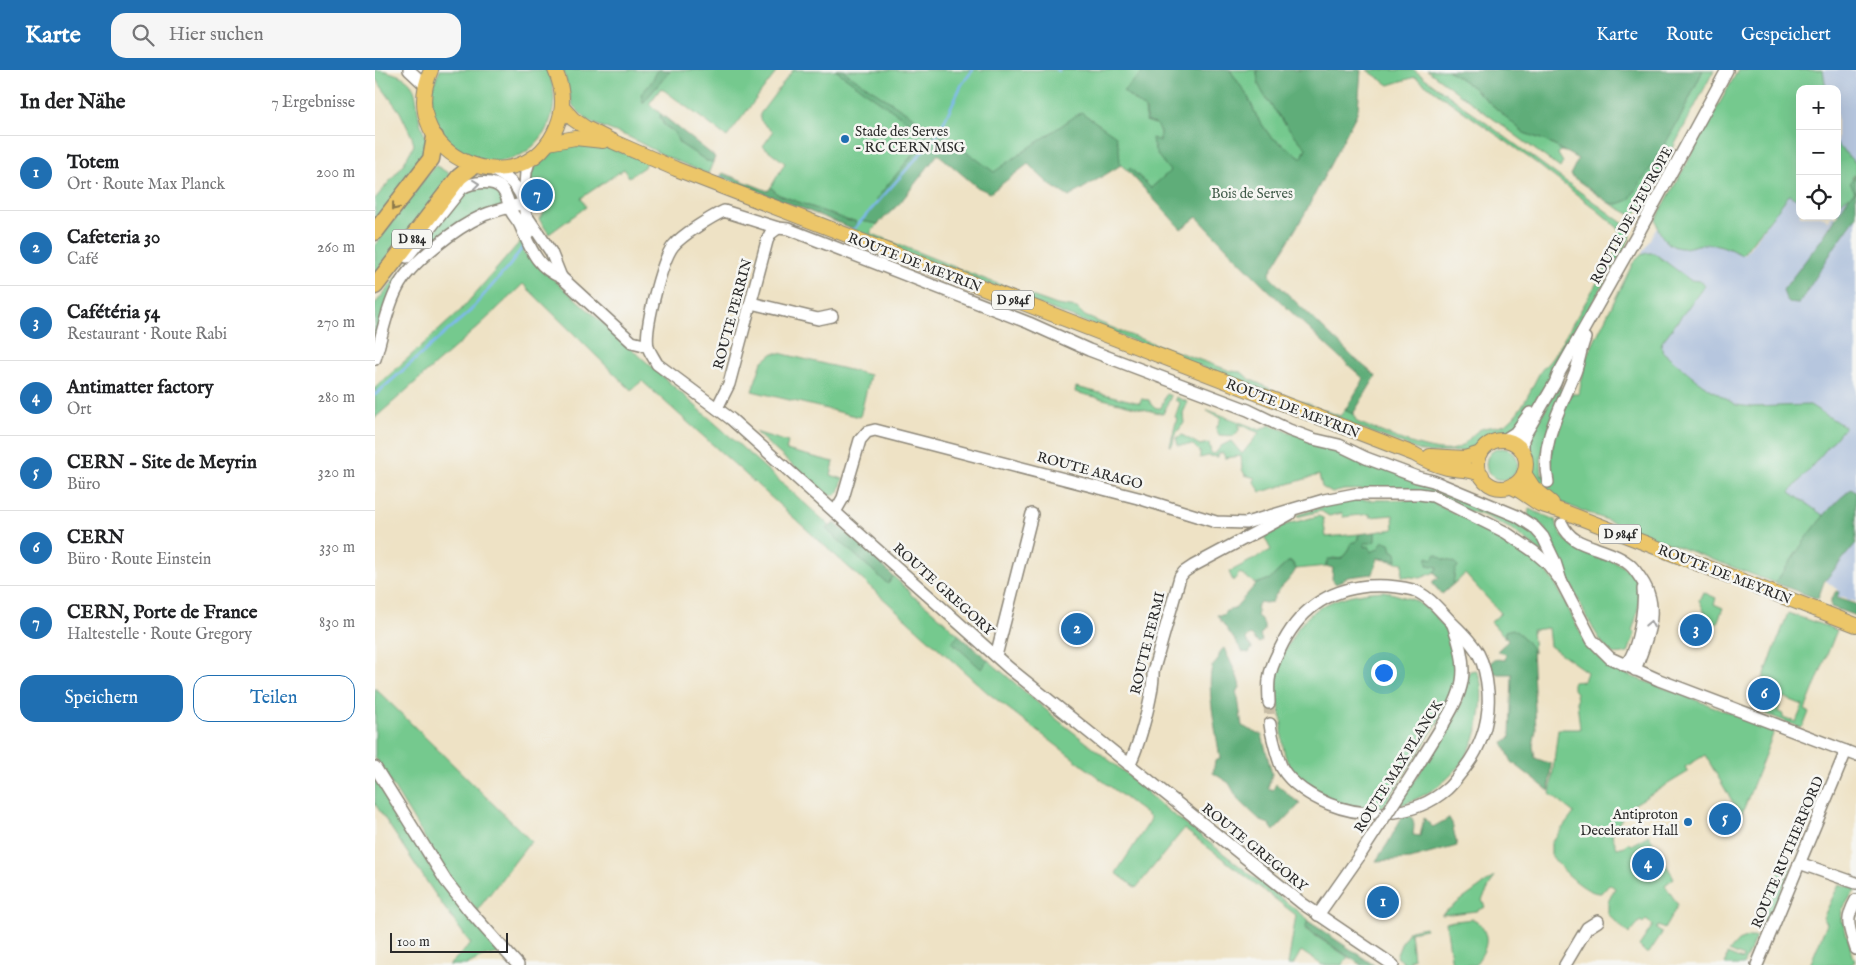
<!DOCTYPE html>
<html lang="de">
<meta charset="utf-8">
<style>
body{margin:0;font-family:"IM FELL English",serif;background:#f6f6f6;color:#202124}
.controls{position:absolute;right:15px;top:15px;display:grid;overflow:hidden;border-radius:10px;box-shadow:0 5px 20px #0002}
.controls button{width:45px;height:45px;display:grid;place-items:center;padding:0;border:0;border-bottom:1px solid #e0e0e0;background:#fff;color:#202124;font:25px sans-serif}
.scale{position:absolute;left:15px;bottom:12px;width:118px;box-sizing:border-box;padding-left:5px;border:2px solid #2b2b2b;border-top:0;font-size:14px;line-height:18px;white-space:nowrap;color:#2b2b2b;-webkit-text-stroke:4px #f6f6f2;paint-order:stroke}
.you{position:absolute;left:1008px;top:602px;width:18px;height:18px;margin:-12px;border:4px solid #fff;border-radius:50%;background:#1a73e8;box-shadow:0 0 0 8px #1a73e833}
.badge{display:grid;place-items:center;width:32px;height:32px;border-radius:50%;background:#1f6fb2;color:#fff;font-size:16px;font-weight:700}
.pin{position:absolute;translate:-50% -50%;border:2px solid #fff;box-shadow:0 1px 5px #0006}
.list{margin:0;padding:0;list-style:none}
h2{display:flex;justify-content:space-between;align-items:center;height:65px;margin:0;padding:0 20px;font-size:21px}
h2 small{font-size:16px;font-weight:400;color:#757577}
.list li{display:grid;grid-template-columns:32px 1fr auto;gap:15px;align-items:center;box-sizing:border-box;height:75px;padding:0 20px;border-top:1px solid #e0e0e0}
.list b{display:block;font-size:19px;white-space:nowrap}
.list p{margin:0;font-size:16px;white-space:nowrap;color:#757577}
.list em{font-size:16px;font-style:normal;color:#757577}
.actions{display:flex;gap:10px;padding:15px 20px}
.actions a{flex:1;padding:11px 0;border:1px solid #1f6fb2;border-radius:15px;text-align:center;font-size:18px;color:#1f6fb2}
.actions .main{background:#1f6fb2;color:#fff}
.icon{flex:none;width:28px;height:28px;fill:none;stroke:currentColor;stroke-width:2;stroke-linecap:round;stroke-linejoin:round}
.map{position:relative;flex:none;width:1481px;height:895px;overflow:hidden}
header{display:flex;align-items:center;gap:30px;box-sizing:border-box;height:70px;padding:0 25px;background:#1f6fb2;color:#fff}
header strong{font-size:24px}
nav{display:flex;gap:28px;margin-inline-start:auto;font-size:18px}
.search{width:350px;height:45px;background:#f6f6f6;display:flex;align-items:center;gap:12px;box-sizing:border-box;padding:0 18px;border-radius:15px;color:#757577;font-size:19px}
main{display:flex}
aside{flex:1;background:#fff}
.map>svg:first-child{display:block}
.industrial{fill:#b6c6de}
.green{fill:#74c98e;stroke:#507a5c;fill-rule:evenodd}
.forest{fill:#5fad79;stroke:#456c52}
.lines{fill:none;stroke-linecap:round;stroke-linejoin:round}
.stream{stroke:#7fb8f0;stroke-width:2.5}
.minor-tunnel{stroke:#c7bda6;stroke-width:11;stroke-dasharray:11 5.5;stroke-linecap:butt}
.minor-casing{stroke:#8c8678;stroke-width:14}
.major-casing{stroke:#8c8678;stroke-width:16}
.highway-casing{stroke:#8c8678;stroke-width:19}
.minor{stroke:#fff;stroke-width:11}
.major{stroke:#ecc669;stroke-width:14}
.highway{stroke:#ecc669;stroke-width:16}
.minor-bridge-casing{stroke:#8c8678;stroke-width:14;stroke-linecap:butt}
.minor-bridge{stroke:#fff;stroke-width:11}
.oneway{stroke:#a0a0a0}
.oneway2{stroke:#8c784a}
.poi-dot{fill:#1f6fb2;stroke:#f6f6f2;stroke-width:2}
.labels{text-anchor:middle;stroke-width:5;stroke-linejoin:round;paint-order:stroke}
.shield{fill:#f6f6f2;stroke:#686867;stroke-width:1}
.shield-label{font-size:12px;font-weight:bold;fill:#2b2b2b}
.poi-label{font-size:14px;fill:#2b2b2b;stroke:#f6f6f2;text-anchor:start}
.park-label{font-size:14px;fill:#415a49;stroke:#f6f6f2}
.street-label{font-size:14px;fill:#2b2b2b;stroke:#f6f6f2}
</style>
<header>
<strong>Karte</strong>
<div class="search"><svg class="icon" aria-label="search" viewBox="0 0 24 24"><circle cx="10" cy="10" r="6"/><path d="M15 15l6 6"/></svg>Hier suchen</div>
<nav><a>Karte</a><a>Route</a><a>Gespeichert</a></nav>
</header>
<main>
<aside>
<h2>In der Nähe<small>7 Ergebnisse</small></h2>
<ul class="list">
<li><span class="badge">1</span><div><b>Totem</b><p>Ort · Route Max Planck</p></div><em>200 m</em></li>
<li><span class="badge">2</span><div><b>Cafeteria 30</b><p>Café</p></div><em>260 m</em></li>
<li><span class="badge">3</span><div><b>Cafétéria 54</b><p>Restaurant · Route Rabi</p></div><em>270 m</em></li>
<li><span class="badge">4</span><div><b>Antimatter factory</b><p>Ort</p></div><em>280 m</em></li>
<li><span class="badge">5</span><div><b>CERN - Site de Meyrin</b><p>Büro</p></div><em>320 m</em></li>
<li><span class="badge">6</span><div><b>CERN</b><p>Büro · Route Einstein</p></div><em>330 m</em></li>
<li><span class="badge">7</span><div><b>CERN, Porte de France</b><p>Haltestelle · Route Gregory</p></div><em>830 m</em></li>
</ul>
<div class="actions"><a class="main">Speichern</a><a>Teilen</a></div>
</aside>
<div class="map">
<svg width="1481" height="895" viewBox="0 0 1481 895">
<rect width="100%" height="100%" fill="#f6f6f2"/>
<filter id="ink" filterUnits="userSpaceOnUse"><feTurbulence type="fractalNoise" baseFrequency=".02" numOctaves="2"/><feDisplacementMap in="SourceGraphic" scale="10" xChannelSelector="R" yChannelSelector="G"/><feConvolveMatrix kernelMatrix="1 2 1 2 8 2 1 2 1" color-interpolation-filters="sRGB"/></filter>
<filter id="wash" filterUnits="userSpaceOnUse"><feTurbulence type="fractalNoise" baseFrequency=".0096" numOctaves="4" result="noise"/><feDisplacementMap in="SourceGraphic" scale="20" xChannelSelector="R" yChannelSelector="G"/><feGaussianBlur stdDeviation="1.12" result="paint"/><feColorMatrix in="noise" values="0 0 0 0 0 0 0 0 0 0 0 0 0 0 0 0 0 1.4 0 .05"/><feComposite in="paint" operator="in"/></filter>
<g filter="url(#wash)">
<rect width="100%" height="100%" fill="#eee2c5"/>
<g class="industrial">
<path d="M1398 0H1481V96L1462 79V19H1425Z"/>
<path d="M1481 104V532L1462 526 1464 521 1419 486 1415 422 1470 357 1435 335 1377 337 1361 335 1327 314 1288 282 1286 276 1287 272 1330 215 1325 211 1315 210 1279 183H1272L1266 185 1282 157 1285 164 1308 178 1332 173 1349 177 1370 184 1414 124 1425 131V146H1446L1453 151 1457 146H1462V139L1467 132 1480 122Z"/>
</g>
<g class="green">
<path d="M0 0C9 0 15 2 23 5 44 13 40 28 44 47 46 59 53 68 54 80L0 154V129L28 95 39 75 37 67 25 42 0 8Z"/>
<path d="M65 0H172C199 55 142 115 88 82 75 74 66 66 61 51 54 35 56 15 65 0Z"/>
<path d="M188 0H403L352 67 286 18 274 34 286 44 285 47 289 55 299 62 304 73 332 91 338 92 333 104 292 87 254 67 214 52 198 36Z"/>
<path d="M418 0H767L771 51 781 54 785 62V88L796 101 776 118 755 98 752 100 746 95 705 51 617 109 559 69 487 150 503 154 495 163 612 210 682 235 702 238 710 246 752 264 856 301 866 302 876 310 905 323 965 346 970 340 978 344 982 352C1005 361 1052 383 1076 380 1090 378 1094 366 1104 360 1113 355 1125 358 1133 352 1148 340 1155 320 1164 304 1167 298 1174 293 1178 287L1245 174 1246 166 1243 158 1222 140 1157 90 1040 7 1014 15 992 0H1039L1242 149 1253 157 1256 166 1170 317 1138 360C1130 365 1122 363 1114 367 1108 370 1104 376 1099 381L1056 383 1045 381 476 162 479 159 480 151H474L402 124 396 117 410 93 388 76 398 62 385 50V44Z"/>
<path d="M855 0H882C882 5 883 11 884 15 890 31 919 65 931 78L927 88 895 66 882 47 873 27Z"/>
<path d="M1052 0H1073L1097 17 1149 63 1169 70 1190 82 1185 81 1183 84 1188 92 1185 98Z"/>
<path d="M1328 0H1339L1267 137 1258 146 1234 133 1243 134 1306 46Z"/>
<path d="M1363 0H1448L1451 19H1425V131L1414 125 1367 185C1357 180 1346 174 1334 174 1325 173 1316 178 1307 178 1292 178 1282 162 1281 149Z"/>
<path d="M193 71 228 76 271 91 269 97 254 107 249 99 206 128 211 137 174 164 164 149 179 130 172 122 157 132 155 117 156 106 158 99 182 78Z"/>
<path d="M1462 74 1481 94V104L1477 107 1480 122 1467 132 1462 139Z"/>
<path d="M60 95 78 106 0 209V175Z"/>
<path d="M107 118C120 120 127 123 130 136L37 193 0 279V234L92 120Z"/>
<path d="M149 167 153 177 147 181 454 455 451 459 513 514 518 506 535 522 536 525C553 535 568 551 584 565L577 572 606 598 613 590 684 651 771 719 773 724 786 735 934 850 930 859 973 887 967 895H947L926 881 918 895H913L921 845 809 759 761 818 741 803 775 751V747L613 623 267 311 256 320 148 214 105 255 0 348V318L86 240Z"/>
<path d="M1272 183H1279L1315 210 1325 211 1330 215 1287 272 1286 276 1288 282 1327 314 1361 335 1377 337 1435 335 1470 357 1415 422 1449 446 1400 513 1192 435 1173 425 1155 404 1156 369 1165 348 1183 316H1185L1187 322 1166 386 1167 406 1175 399 1178 367 1195 324H1204L1211 288 1258 193 1266 185Z"/>
<path d="M398 283H404L495 305 485 347 377 321 387 292Z"/>
<path d="M701 317 765 333 766 329 774 330C777 337 779 338 786 338L791 324 796 326 788 344 700 322Z"/>
<path d="M801 327 813 332 808 343 809 353 799 366 798 374 795 376 802 348 800 347 805 333 800 330Z"/>
<path d="M833 340 885 360 895 355 1063 416 1149 455 1167 474 1172 487 1138 460 1108 445 1008 419 969 420 957 423 947 417 944 405 886 422 879 412 880 408 870 405 867 399 866 386 850 388 848 383 843 384V387L833 386 825 388V382L818 375H803L801 368 807 365 825 375 834 373 836 383 840 384 846 376 856 371 867 384 884 363 864 354V360L859 366 844 365 841 359 846 348 832 341Z"/>
<path d="M380 362 413 372 411 380 459 392 456 405 468 409 464 422 461 425 450 424Z"/>
<circle cx="1127" cy="394" r="16"/>
<path d="M979 430H1047L1056 432C1099 453 1151 471 1179 512 1196 538 1203 570 1227 590 1245 605 1271 611 1292 619 1328 633 1364 646 1400 659L1366 746 1330 685 1310 697 1313 702 1253 738 1237 765 1242 778 1250 776 1253 773 1256 775 1274 765 1299 808 1290 815 1303 835 1289 859 1283 856 1281 859 1287 863 1274 883H1271L1264 876 1278 855 1271 850 1268 853 1265 851 1254 864 1233 844V832L1240 818 1234 814 1226 823C1211 825 1184 797 1176 785V773L1199 743 1175 724 1183 659H1205L1201 623 1198 619V612L1209 611 1212 602 1175 576 1173 558 1157 560 1159 583 1147 566 1130 561 1131 568 1116 552 1126 543 1090 504 1067 524 1058 514V511L1064 508 1060 502 1046 508 1027 506 1028 493 1005 489 987 481 988 473 1000 462 1019 459 1018 445 995 447V444L968 447 967 443 954 446 946 441 922 447V445L946 437Z"/>
<path d="M1154 439 1180 450C1183 457 1185 464 1191 470 1198 477 1210 479 1219 483 1264 499 1273 514 1257 561L1260 563 1253 583C1248 584 1242 586 1237 583 1219 572 1187 493 1176 470L1169 458 1153 446Z"/>
<path d="M943 446 948 448 951 467 984 464 982 471 976 473 972 482 966 489 958 488 951 492V496L921 499 917 492H913L895 509 881 514 865 503 858 511 854 502 896 480 888 464 902 457Z"/>
<path d="M1009 521 1039 530 1057 542 1071 560 1080 577 1085 595 1083 611 1076 632 1007 739C970 737 921 726 910 685 906 672 908 660 906 647 904 633 900 620 902 605 903 592 909 581 916 570 919 565 922 558 926 554 947 529 978 523 1009 521Z"/>
<path d="M1328 522 1341 528 1339 534 1348 538 1342 553 1335 554 1324 530Z"/>
<path d="M1413 543 1462 560 1430 640 1434 642 1429 655 1426 658 1377 638ZM1408 627 1428 635 1421 652 1408 647V644L1403 642Z"/>
<path d="M1101 600C1108 610 1107 627 1106 638 1101 690 1069 722 1020 737L1042 707 1083 641 1088 629 1092 614 1093 604 1095 601Z"/>
<path d="M0 618 156 771 107 834 103 841 80 814 62 788 0 687Z"/>
<path d="M0 706 58 802 92 847 126 883 107 887 91 895H74L96 874 66 833 0 734Z"/>
<path d="M1409 792 1417 797 1388 863 1384 862 1385 855 1381 854Z"/>
<path d="M1120 806 1107 830 1110 837 1101 841 1067 845V844Z"/>
<path d="M1464 814 1481 818V821L1478 823 1467 840 1466 852H1468L1480 892 1475 895H1435L1452 853 1448 848Z"/>
<path d="M1098 849C1103 851 1104 853 1107 857 1116 872 1109 882 1100 895H1077L1071 852Z"/>
<path d="M1050 857 1051 859 1035 862 1038 889H1035V895H1032L1021 887 1027 872 1035 860Z"/>
<path d="M1373 867H1381L1368 895H1350L1352 884 1367 890 1368 887 1354 881 1363 871Z"/>
</g>
<g class="forest">
<path d="M283 0H296L268 33 266 24 275 14Z"/>
<path d="M460 0H467L595 84 619 102 706 42 741 66 744 78 745 93 746 95 694 127 675 115 653 94 615 123 602 117 563 84 525 133 503 154 486 151 503 132 501 129 553 66Z"/>
<path d="M767 0H855L873 27 882 47 895 66 927 88 931 78C919 65 890 31 884 15 883 11 882 5 882 0H986L983 39 981 45 929 145 895 202 896 208 978 287 1001 306 978 344 970 340 989 309C931 258 876 204 822 147L806 159 752 100 755 98 776 118 795 101C787 91 778 82 777 68L785 71V62L781 54 771 51V40L748 21 767 3Z"/>
<path d="M1073 0H1328L1306 46 1278 95 1254 130 1243 134 1234 133 1195 105 1203 89 1169 70 1149 63 1097 17Z"/>
<path d="M286 44 340 87 338 92 332 91 304 73 299 62 289 55 285 46Z"/>
<path d="M348 103 393 121 396 117 402 124 474 151H480L482 156 479 159 347 107 346 105Z"/>
<path d="M1481 104V147L1461 175 1424 234C1413 234 1411 231 1408 220L1446 170 1475 126 1480 122 1475 113Z"/>
<path d="M1476 419 1481 422V473L1449 512 1443 529 1400 513C1424 481 1444 444 1476 419Z"/>
<path d="M460 453 494 482 518 506 513 514 451 459Z"/>
<path d="M1000 462V471L996 473H990L989 477 994 476 996 482 1003 479 1008 471 1015 473 1017 481 1021 482 1022 490 1003 488 998 504 973 507 961 514 957 509 958 498 951 496 953 489H966L972 482 976 473 982 471 984 464Z"/>
<path d="M1061 484 1068 489 1079 492 1083 496 1080 501 1078 514 1067 524 1058 514V511L1064 508 1060 502 1063 497 1052 495V487L1058 489Z"/>
<path d="M913 492H917L921 499C915 512 902 518 897 532L890 533 885 532 881 538 883 542 882 546C888 550 890 554 889 561L885 565 887 570 885 573 882 572 876 565 872 567 871 570 877 578 874 583 868 582 842 545H848L851 541 859 539 881 514 895 509Z"/>
<path d="M1461 521 1464 522 1462 528 1481 534V546L1456 537V529Z"/>
<path d="M1138 559 1147 566 1157 579 1161 660 1158 676 1160 688 1176 694 1174 721 1137 692 1128 673 1135 667 1137 604H1123L1115 602 1114 595C1118 588 1122 589 1130 590L1131 584 1123 582V580L1133 571 1130 561Z"/>
<path d="M584 565 613 590 606 599 577 572Z"/>
<path d="M849 578C854 590 864 606 865 618L861 622 863 628 867 656 887 665 897 704 893 718 898 720 901 714 925 734 899 761 894 754 886 751 863 729 854 713 838 703 840 691 845 689C842 665 831 619 837 597 838 595 840 594 842 591 845 586 843 582 849 578Z"/>
<path d="M1032 743C1041 750 1039 755 1038 765L1045 766 1049 748 1058 757 1074 748 1077 753 1082 776 1035 789 1001 791 1013 773 1028 745Z"/>
<path d="M933 851 999 895H986L930 858Z"/>
</g>
<g class="lines">
<g class="stream">
<path d="M682 0 684 1"/>
<path d="M345 107 352 112"/>
<path d="M476 160 479 159 563 64 587 14 598 0"/>
<path d="M0 325 94 242 135 195 149 175"/>
</g>
</g>
</g>
<g filter="url(#ink)">
<g class="lines">
<path class="minor-tunnel" d="M894 633 895 654"/>
<g class="minor-casing">
<g id="minor">
<path d="M34 0 50 15"/>
<path d="M116 99C132 107 145 116 149 135 151 144 151 154 153 163"/>
<path d="M149 131 151 102 155 88"/>
<path d="M153 148 176 182 186 207"/>
<path d="M32 187 87 118C97 112 119 109 127 119 133 126 133 134 136 141 139 147 144 151 146 157 156 179 162 198 186 207"/>
<path d="M179 203 186 207 257 272 273 276"/>
<path d="M376 233 443 249 457 246"/>
<path d="M0 289C7 266 11 240 22 219 34 193 82 157 109 145 119 141 131 138 142 135"/>
<path d="M342 338 354 314 392 171 395 164 403 158"/>
<path d="M1129 370 1140 363 1155 343"/>
<path d="M1148 383V369L1151 363 1180 313 1184 303 1265 160 1352 0"/>
<path d="M1173 412C1164 374 1185 340 1199 305 1204 294 1205 280 1210 268"/>
<path d="M460 442 468 428 485 370 492 362 500 360 763 428 841 452 871 453 949 430 980 424H1044L1058 426 1130 462 1158 481 1172 493 1186 511 1217 570 1235 588 1284 610 1481 685"/>
<path d="M1187 454C1194 469 1205 473 1220 478 1230 482 1242 485 1251 492 1258 496 1262 503 1266 509 1287 539 1271 570 1260 600"/>
<path d="M621 586 657 444"/>
<path d="M1249 595C1263 586 1270 535 1268 519"/>
<path d="M894 633C894 626 893 618 894 610 895 599 900 589 905 579 923 541 951 520 993 516 1008 515 1023 516 1038 520 1055 526 1066 542 1078 554 1102 577 1110 588 1113 622 1115 651 1106 677 1089 699 1083 706 1078 714 1072 719 1040 747 991 749 954 734 937 727 916 714 907 698 903 690 896 663 895 654"/>
<path d="M754 695C764 676 779 622 778 602L805 507 809 502 818 496 915 444"/>
<path d="M0 697 71 811 93 839 143 895"/>
<path d="M1031 714C1042 697 1053 679 1064 661 1089 621 1096 602 1078 555"/>
<path d="M1424 793 1481 813"/>
<path d="M1481 830C1469 852 1474 856 1481 879"/>
<path d="M943 845 983 788"/>
<path d="M1018 895 928 834 634 598 356 349 282 294C279 288 275 283 273 277 269 259 287 190 298 176 307 165 336 147 349 141L403 158 413 159 654 253 714 280 873 340 914 360 938 369 964 375 991 388 1042 407 1058 411 1142 446 1159 457 1168 467 1180 492 1186 511"/>
<path d="M1190 895 1212 858 1223 851"/>
<path d="M1382 895 1471 681"/>
</g>
</g>
<g class="major-casing">
<g id="major">
<path d="M56 0C18 88 149 140 182 56 190 37 188 18 180 0"/>
<path d="M187 37 198 49 211 58 239 72 301 99 1039 384C1049 390 1060 395 1072 398 1084 401 1096 398 1107 405"/>
<path d="M173 73 200 68 228 71"/>
<circle cx="1127" cy="394" r="24"/>
<path d="M1055 386 1090 388 1106 383"/>
<path d="M1149 403 1158 417 1177 433"/>
<path d="M1135 416 1145 421 1164 434 1190 442 1481 555"/>
</g>
</g>
<g class="highway-casing">
<g id="highway">
<path d="M0 162 56 89 60 67"/>
<path d="M0 216 84 107 98 96"/>
</g>
</g>
<use href="#minor" class="minor"/>
<use href="#major" class="major"/>
<use href="#highway" class="highway"/>
<g class="minor-bridge-casing">
<path id="minor-bridge" d="M983 788 1031 714"/>
</g>
<use href="#minor-bridge" class="minor-bridge"/>
</g>
<defs><path id="oneway-chevron" d="M-2-3.5L2.5 0L-2 3.5" fill="none" stroke-width="1.6" stroke-linecap="round" stroke-linejoin="round" transform="scale(1.25)"/></defs>
<g class="oneway">
<use href="#oneway-chevron" transform="translate(101 114) rotate(-6)"/>
<use href="#oneway-chevron" transform="translate(1275 554) rotate(-79)"/>
</g>
<use class="oneway2" href="#oneway-chevron" transform="translate(20 137) rotate(128)"/>
</g>
<g class="poi-dot">
<circle cx="470" cy="69" r="5"/>
<circle cx="1313" cy="752" r="5"/>
</g>
<g class="labels">
<g class="shield">
<rect x="17" y="159.5" width="40" height="19" rx="4"/>
<rect x="617" y="220.5" width="42" height="19" rx="4"/>
<rect x="1224" y="454.5" width="42" height="19" rx="4"/>
</g>
<g class="shield-label">
<text x="37" y="173">D 884</text>
<text x="638" y="234">D 984f</text>
<text x="1245" y="468">D 984f</text>
</g>
<g class="poi-label">
<text x="480" y="66">Stade des Serves<tspan x="480" dy="16">- RC CERN MSG</tspan></text>
<text x="1303" y="749" text-anchor="end">Antiproton<tspan x="1303" dy="16">Decelerator Hall</tspan></text>
</g>
<g class="park-label">
<text x="877" y="128">Bois de Serves</text>
</g>
<g class="street-label">
<text transform="translate(1256 145) rotate(-61)" y="5">ROUTE DE L'EUROPE</text>
<text transform="translate(540 192) rotate(21)" y="5">ROUTE DE MEYRIN</text>
<text transform="translate(357 244) rotate(-75)" y="5">ROUTE PERRIN</text>
<text transform="translate(918 338) rotate(21)" y="5">ROUTE DE MEYRIN</text>
<text transform="translate(715 400) rotate(15)" y="5">ROUTE ARAGO</text>
<text transform="translate(1350 504) rotate(21)" y="5">ROUTE DE MEYRIN</text>
<text transform="translate(569 519) rotate(42)" y="5">ROUTE GREGORY</text>
<text transform="translate(772 573) rotate(-76)" y="5">ROUTE FERMI</text>
<text transform="translate(1023 696) rotate(-58)" y="5">ROUTE MAX PLANCK</text>
<text transform="translate(880 777) rotate(39)" y="5">ROUTE GREGORY</text>
<text transform="translate(1412 782) rotate(-67)" y="5">ROUTE RUTHERFORD</text>
</g>
</g>
</svg>
<div class="controls">
<button>+</button>
<button>−</button>
<button><svg class="icon" aria-label="locate" viewBox="0 0 24 24"><circle cx="12" cy="12" r="6"/><path d="M12 2v4M12 18v4M2 12h4M18 12h4"/></svg></button>
</div>
<div class="scale">100 m</div>
<div class="you"></div>
<div class="pin badge" style="left:1008px;top:832px">1</div>
<div class="pin badge" style="left:702px;top:559px">2</div>
<div class="pin badge" style="left:1321px;top:560px">3</div>
<div class="pin badge" style="left:1273px;top:794px">4</div>
<div class="pin badge" style="left:1350px;top:749px">5</div>
<div class="pin badge" style="left:1389px;top:624px">6</div>
<div class="pin badge" style="left:162px;top:125px">7</div>
</div>
</main>
